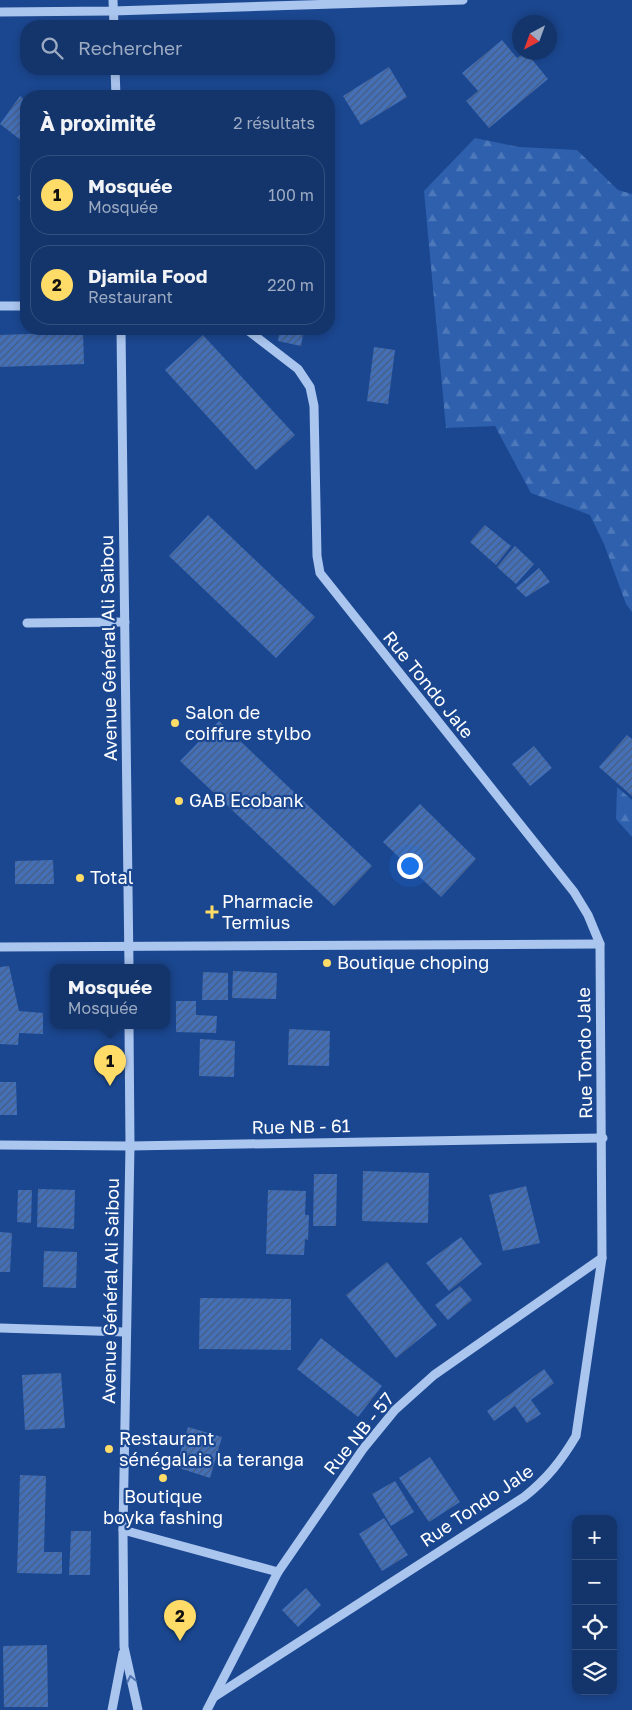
<!DOCTYPE html>
<html lang="fr">
<meta charset="utf-8">
<style>
body{margin:0;font-family:"Golos Text",sans-serif;background:#1d3d72;color:#f1f3f6}
.controls{position:absolute;right:15px;bottom:15px;display:grid;overflow:hidden;border-radius:10px;box-shadow:0 2px 8px #0003}
.controls button{width:45px;height:45px;display:grid;place-items:center;padding:0;border:0;border-bottom:1px solid #33507f;background:#14356c;color:#f1f3f6;font:25px sans-serif}
.compass{position:absolute;left:512px;top:15px;width:45px;height:45px;border-radius:50%;background:#14356c;box-shadow:0 2px 8px #0003;rotate:221deg}
.you{position:absolute;left:409px;top:865px;width:18px;height:18px;margin:-12px;border:4px solid #fff;border-radius:50%;background:#1a73e8;box-shadow:0 0 0 8px #1a73e833}
.badge{display:grid;place-items:center;width:32px;height:32px;border-radius:50%;background:#ffdc67;color:#111;font-size:16px;font-weight:700}
.pin{position:absolute;translate:-50% -41px;filter:drop-shadow(0 1px 2px #0008)}
.pin::after{content:'';position:absolute;top:26px;width:18px;height:15px;background:inherit;clip-path:polygon(0 0,100% 0,50% 100%)}
.popup{position:absolute;left:50px;top:964px;width:120px;height:65px;box-sizing:border-box;display:grid;place-content:center;border-radius:10px;background:#14356c;filter:drop-shadow(0 1px 4px #0005);font-size:16px;white-space:nowrap;color:#9dabc2}
.popup b{font-size:19px;color:#f1f3f6}
.popup::after{content:'';position:absolute;left:50%;top:100%;margin-left:-10px;border:10px solid transparent;border-top-color:#14356c}
.list{margin:0;padding:0;list-style:none}
h2{display:flex;justify-content:space-between;align-items:center;height:65px;margin:0;padding:0 20px;font-size:21px}
h2 small{font-size:16px;font-weight:400;color:#9dabc2}
.list li{display:grid;grid-template-columns:32px 1fr auto;gap:15px;align-items:center;box-sizing:border-box;height:80px;margin:0 10px 10px;padding:0 10px;border:1px solid #33507f;border-radius:20px}
.list b{display:block;font-size:19px;white-space:nowrap}
.list p{margin:0;font-size:16px;white-space:nowrap;color:#9dabc2}
.list em{font-size:16px;font-style:normal;color:#9dabc2}
.icon{flex:none;width:28px;height:28px;fill:none;stroke:currentColor;stroke-width:2;stroke-linecap:round;stroke-linejoin:round}
.map{position:relative;flex:none;width:632px;height:1710px;overflow:hidden}
.search{position:absolute;background:#14356c;box-shadow:0 2px 8px #0003;left:20px;top:20px;width:315px;height:55px;display:flex;align-items:center;gap:12px;box-sizing:border-box;padding:0 18px;border-radius:20px;color:#9dabc2;font-size:19px}
.panel{position:absolute;background:#14356c;box-shadow:0 2px 8px #0003;left:20px;top:90px;width:315px;height:245px;border-radius:20px}
.map>svg:first-child{display:block}
.forest{fill:url(#forest-firs)}
.building{fill:url(#building-hatch)}
.lines{fill:none;stroke-linecap:round;stroke-linejoin:round}
.minor{stroke:#aac5ee;stroke-width:9}
.oneway{stroke:#4d73b1}
.poi-dot{fill:#ffdc67;stroke:#1b4790;stroke-width:2}
.labels{text-anchor:middle;stroke-width:4.5;stroke-linejoin:round;paint-order:stroke}
.street-label{font-size:18px;fill:#fff;stroke:#1b4790}
.poi-label{font-size:18px;fill:#fff;stroke:#1b4790;text-anchor:start}
</style>
<div class="map">
<svg width="632" height="1710" viewBox="0 0 632 1710">
<defs>
<pattern id="forest-firs" width="22" height="20" patternUnits="userSpaceOnUse" patternTransform="scale(1.25)"><rect width="22" height="20" fill="#2e60ae"/><path d="M5 1l3.5 6h-7zM16 11l3.5 6h-7z" fill="#4d78ba"/></pattern>
<pattern id="building-hatch" width="6" height="6" patternUnits="userSpaceOnUse" patternTransform="scale(1.25)"><rect width="6" height="6" fill="#4470b8"/><path d="M-1 1l2-2M0 6l6-6M5 7l2-2" fill="none" stroke="#485c7d"/></pattern>
</defs>
<rect width="100%" height="100%" fill="#1b4790"/>
<g class="forest">
<path d="M475 138 519 147 577 150 618 190 632 194V612L626 604 604 544 590 515 531 493 495 426 446 428 424 191Z"/>
<path d="M617 787 632 800V837L616 819Z"/>
</g>
<g class="building">
<path d="M502 40 517 58 526 52 548 79 489 128 466 101 478 91 462 73Z"/>
<path d="M389 67 407 97 361 125 343 96Z"/>
<path d="M20 96 26 101V144L0 124Z"/>
<path d="M26 188V207L17 198Z"/>
<path d="M280 329H304L301 346 278 341Z"/>
<path d="M83 332 84 364 0 367V335Z"/>
<path d="M203 335 295 435 256 470 165 370Z"/>
<path d="M374 347 395 350 388 404 367 401Z"/>
<path d="M208 515 315 617 276 658 169 556Z"/>
<path d="M485 525 511 546 496 565 470 542Z"/>
<path d="M515 546 534 564 516 584 497 567Z"/>
<path d="M539 568 550 582 526 597 516 588Z"/>
<path d="M219 721 372 866 334 906 180 761Z"/>
<path d="M627 735 632 739V796L599 767Z"/>
<path d="M534 746 552 768 530 786 512 764Z"/>
<path d="M420 804 476 859 441 897 383 842Z"/>
<path d="M53 860 54 884H15V861Z"/>
<path d="M9 966 19 1011 43 1013V1034L19 1033 18 1045 0 1044V967Z"/>
<path d="M233 971 277 973 276 999 232 998Z"/>
<path d="M203 972 228 973V1000H202Z"/>
<path d="M176 1001H196V1015L217 1016 216 1033 176 1032Z"/>
<path d="M289 1029 330 1031 329 1066 288 1065Z"/>
<path d="M200 1039 235 1041 234 1077 199 1076Z"/>
<path d="M0 1082H16L17 1115H0Z"/>
<path d="M363 1171 429 1173 428 1223 362 1221Z"/>
<path d="M314 1174H337L336 1226H313Z"/>
<path d="M526 1186 540 1243 503 1251 489 1195Z"/>
<path d="M38 1189 75 1190 74 1229 37 1227Z"/>
<path d="M18 1190H32L31 1223 17 1222Z"/>
<path d="M268 1190 306 1191 305 1215H309L308 1240 305 1239 304 1255 266 1254Z"/>
<path d="M0 1232 12 1233 10 1272H0Z"/>
<path d="M461 1237 482 1264 449 1291 426 1263Z"/>
<path d="M44 1251 77 1252 76 1288 43 1287Z"/>
<path d="M387 1262 437 1325 396 1358 346 1295Z"/>
<path d="M460 1286 472 1300 448 1320 435 1305Z"/>
<path d="M200 1298 291 1299V1350L199 1349Z"/>
<path d="M321 1338 382 1386 358 1417 297 1369Z"/>
<path d="M544 1369 554 1383 531 1400 541 1414 527 1423 515 1406 494 1421 487 1411Z"/>
<path d="M61 1373 65 1428 25 1430 22 1375Z"/>
<path d="M188 1427 222 1437 210 1478 176 1467Z"/>
<path d="M430 1457 460 1502 429 1522 399 1478Z"/>
<path d="M20 1475 46 1476 44 1552H62V1574L17 1573Z"/>
<path d="M395 1481 414 1512 391 1526 372 1494Z"/>
<path d="M384 1518 408 1555 382 1571 359 1534Z"/>
<path d="M71 1531H91L90 1575H69Z"/>
<path d="M306 1588 321 1605 298 1627 282 1610Z"/>
<path d="M47 1645 48 1707H4L3 1646Z"/>
</g>
<g class="lines">
<g class="minor">
<path d="M113 0 114 26"/>
<path d="M0 12 113 11 463 0"/>
<path d="M115 69 116 96"/>
<path d="M0 306H26"/>
<path d="M121 329 129 967"/>
<path d="M27 623 125 622"/>
<path d="M0 947 600 944"/>
<path d="M129 1025 130 1146 123 1530 124 1647 138 1710"/>
<path d="M0 1145 130 1146 603 1138"/>
<path d="M0 1328 125 1332"/>
<path d="M123 1530 278 1572"/>
<path d="M214 1697 524 1497C547 1479 561 1461 576 1436L602 1258 600 944 588 915 574 892 320 573 317 556 314 406 310 387 298 369 246 329"/>
<path d="M112 1710 123 1653"/>
<path d="M207 1710 278 1572 363 1449 395 1410 434 1375 602 1258"/>
</g>
</g>
<defs><path id="oneway-chevron" d="M-2-3.5L2.5 0L-2 3.5" fill="none" stroke-width="1.6" stroke-linecap="round" stroke-linejoin="round" transform="scale(1.25)"/></defs>
<use class="oneway" href="#oneway-chevron" transform="translate(131 1679) rotate(-102)"/>
<g class="poi-dot">
<circle cx="175" cy="723" r="5"/>
<circle cx="179" cy="801" r="5"/>
<circle cx="80" cy="878" r="5"/>
<path d="M209.5 904.5h5v5h5v5h-5v5h-5v-5h-5v-5h5z"/>
<circle cx="327" cy="963" r="5"/>
<circle cx="109" cy="1449" r="5"/>
<circle cx="163" cy="1478" r="5"/>
</g>
<g class="labels">
<g class="street-label">
<text transform="translate(109 648) rotate(-91)" y="6">Avenue Général Ali Saibou</text>
<text transform="translate(428 685) rotate(51)" y="6">Rue Tondo Jale</text>
<text transform="translate(585 1053) rotate(-91)" y="6">Rue Tondo Jale</text>
<text transform="translate(301 1127) rotate(-1)" y="6">Rue NB - 61</text>
<text transform="translate(111 1291) rotate(-89)" y="6">Avenue Général Ali Saibou</text>
<text transform="translate(359 1434) rotate(-51)" y="6">Rue NB - 57</text>
<text transform="translate(477 1506) rotate(-34)" y="6">Rue Tondo Jale</text>
</g>
<g class="poi-label">
<text x="185" y="719">Salon de<tspan x="185" dy="21">coiffure stylbo</tspan></text>
<text x="189" y="807">GAB Ecobank</text>
<text x="90" y="884">Total</text>
<text x="222" y="908">Pharmacie<tspan x="222" dy="21">Termius</tspan></text>
<text x="337" y="969">Boutique choping</text>
<text x="119" y="1445">Restaurant<tspan x="119" dy="21">sénégalais la teranga</tspan></text>
<text x="163" y="1503" text-anchor="middle">Boutique<tspan x="163" dy="21">boyka fashing</tspan></text>
</g>
</g>
</svg>
<div class="controls">
<button>+</button>
<button>−</button>
<button><svg class="icon" aria-label="locate" viewBox="0 0 24 24"><circle cx="12" cy="12" r="6"/><path d="M12 2v4M12 18v4M2 12h4M18 12h4"/></svg></button>
<button><svg class="icon" aria-label="layers" viewBox="0 0 24 24"><path d="M12 4l9 5-9 5-9-5zM3 14l9 5 9-5"/></svg></button>
</div>
<svg class="compass" viewBox="-18 -18 36 36"><path d="M0-13l5 13h-10z" fill="#e53935"/><path d="M0 13l5-13h-10z" fill="#9dabc2"/></svg>
<div class="you"></div>
<div class="pin badge" style="left:110px;top:1086px">1</div>
<div class="popup"><b>Mosquée</b>Mosquée</div>
<div class="pin badge" style="left:180px;top:1641px">2</div>
<div class="search"><svg class="icon" aria-label="search" viewBox="0 0 24 24"><circle cx="10" cy="10" r="6"/><path d="M15 15l6 6"/></svg>Rechercher</div>
<section class="panel">
<h2>À proximité<small>2 résultats</small></h2>
<ul class="list">
<li><span class="badge">1</span><div><b>Mosquée</b><p>Mosquée</p></div><em>100 m</em></li>
<li><span class="badge">2</span><div><b>Djamila Food</b><p>Restaurant</p></div><em>220 m</em></li>
</ul>
</section>
</div>
